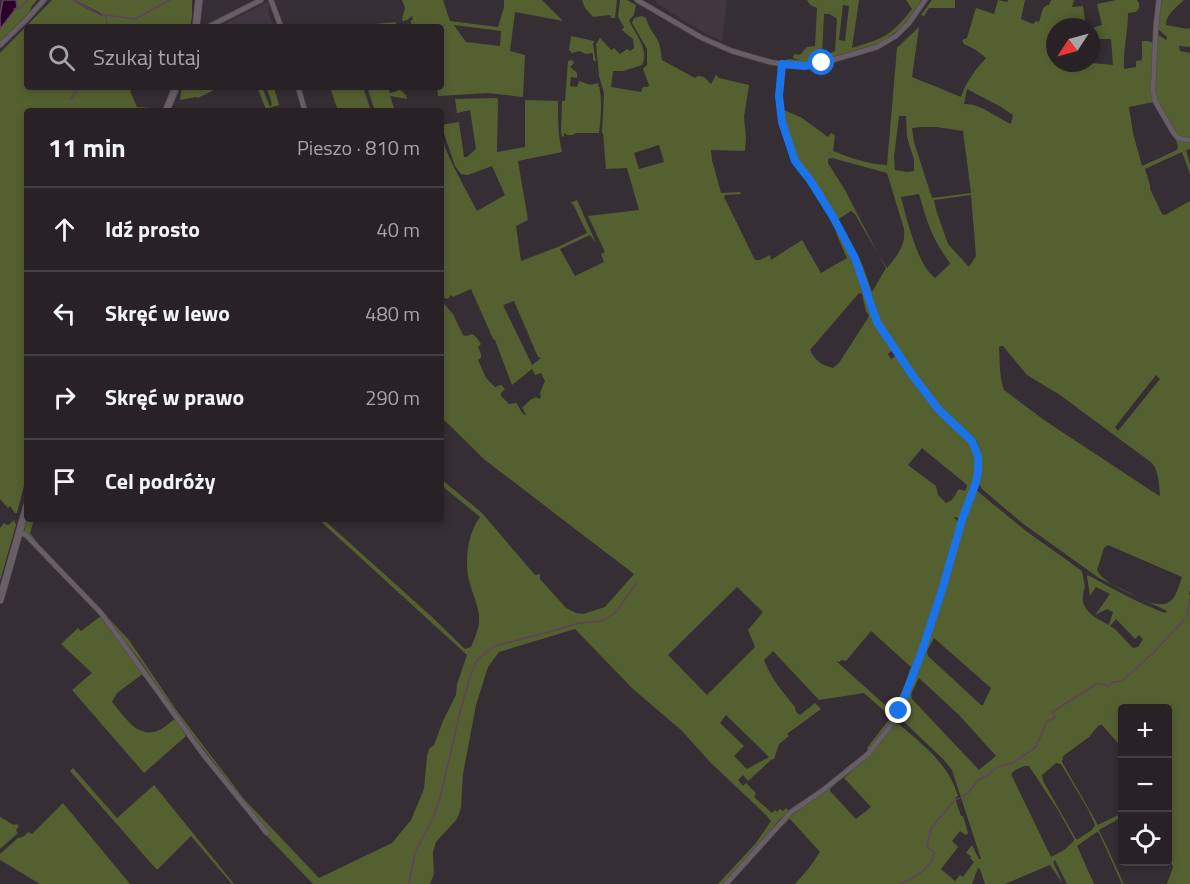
<!DOCTYPE html>
<html lang="pl">
<meta charset="utf-8">
<style>
body{margin:0;font-family:"Titillium Web",sans-serif;background:#342f33;color:#f1f3f6}
.controls{position:absolute;right:18px;bottom:18px;display:grid;overflow:hidden;border-radius:6px;box-shadow:0 3px 9px #0003}
.controls button{width:54px;height:54px;display:grid;place-items:center;padding:0;border:0;border-bottom:2px solid #443f44;background:#282227;color:#f1f3f6;font:30px sans-serif}
.compass{position:absolute;left:1046px;top:18px;width:54px;height:54px;border-radius:50%;background:#282227;box-shadow:0 3px 9px #0003;rotate:234deg}
.stop{position:absolute;width:18px;height:18px;margin:-14px;border:4px solid #1a73e8;border-radius:50%;background:#fff}
.stop.end{background:#1a73e8;border-color:#fff;box-shadow:0 2px 6px #0008}
.list{margin:0;padding:0;list-style:none}
h2{display:flex;justify-content:space-between;align-items:center;height:78px;margin:0;padding:0 24px;font-size:26px}
h2 small{font-size:20px;font-weight:400;color:#a5a4a7}
.list li{display:grid;grid-template-columns:39px 1fr auto;gap:18px;align-items:center;box-sizing:border-box;height:84px;padding:0 24px;border-top:2px solid #443f44}
.list b{display:block;font-size:22px;white-space:nowrap}
.list em{font-size:20px;font-style:normal;color:#a5a4a7}
.icon{flex:none;width:33px;height:33px;fill:none;stroke:currentColor;stroke-width:2;stroke-linecap:round;stroke-linejoin:round}
.map{position:relative;flex:none;width:1190px;height:884px;overflow:hidden}
.search{position:absolute;background:#282227;box-shadow:0 3px 9px #0003;left:24px;top:24px;width:420px;height:66px;display:flex;align-items:center;gap:15px;box-sizing:border-box;padding:0 21px;border-radius:6px;color:#a5a4a7;font-size:22px}
.panel{position:absolute;background:#282227;box-shadow:0 3px 9px #0003;left:24px;top:108px;width:420px;height:414px;border-radius:6px}
.map>svg:first-child{display:block}
.built{fill:#423640}
.green{fill:#556031;fill-rule:evenodd}
.water{fill:#2b0128;stroke:#60425e;stroke-width:1.5}
.lines{fill:none;stroke-linecap:round;stroke-linejoin:round}
.stream{stroke:#60425e;stroke-width:1.5}
.minor-casing{stroke:#524d51;stroke-width:6}
.secondary-casing{stroke:#524d51;stroke-width:8}
.minor{stroke:#675f65;stroke-width:4.5}
.secondary{stroke:#675f65;stroke-width:7}
.route{stroke:#1a73e8;stroke-width:8}
</style>
<div class="map">
<svg width="1190" height="884" viewBox="0 0 1190 884">
<rect width="100%" height="100%" fill="#352e34"/>
<g class="built">
<path d="M655 0H727L722 42 698 29 658 4Z"/>
<path d="M268 2 270 7 269 8 268 13 273 24V27H228L226 23Z"/>
</g>
<g class="green">
<path d="M16 0H37L32 6 28 15 0 44V29L17 7Z"/>
<path d="M52 0H73L87 9 102 16 104 14 100 13 75 0H192V17L190 27H27V87H136L130 91 137 107 150 108 155 111H27V474L17 513H15L10 506 8 508 0 499V53Z"/>
<path d="M402 0H443L450 21 498 27 504 7V0H542L563 21 515 12 510 51 525 55 523 97 488 93 438 96 437 87H441V27H414L412 26 366 27 375 26V24L396 22V26L411 24V20H413L412 16 407 20 403 21 402 19 405 8ZM454 25 501 31 500 46 466 42Z"/>
<path d="M582 0H617L615 18H611L610 15 593 17 585 8Z"/>
<path d="M620 0H627L636 5 634 15 629 20C635 34 650 50 642 65L623 71H613L611 87 641 92 643 87H648L649 85 643 69 647 65V49L632 23 634 18 642 16 646 18C648 27 654 33 658 41 661 47 661 54 662 60L695 78 698 76 704 77 711 84 716 75 719 78 749 85 744 117 746 138 745 151 711 150 712 160 721 193 740 192 741 194 725 195 724 197 755 260H760L770 255 771 260 802 240 821 273 847 258 836 233 839 231 851 255 864 288 874 319 879 329 893 350 888 354 891 359 897 355C911 375 924 396 941 414 952 426 971 437 975 452 982 474 968 499 961 519L955 517 954 518 959 522 944 578 920 652 900 708 895 705 903 689 911 667 871 631 846 661 842 660 839 662 836 661 894 713V718L868 751 867 748 891 717 864 693 819 700 773 651 764 660C771 679 783 692 795 707V709L797 713 800 715 815 703 821 709 787 734 789 736 779 744 774 759 771 760 748 781 743 775 738 780 743 786 746 783 756 793 754 797 772 813 775 810 777 812 780 809 783 811 786 808 789 811 779 820 759 846 724 884H718L756 843 771 821 766 815 711 763 681 730 633 689 575 629 499 652 488 667 476 705 463 774 461 808 457 819 436 842 433 852 434 874 430 884H313L266 835 268 831 191 733 162 693 142 663 102 612 24 532 27 519H34L30 533 39 545 129 640 177 711 244 799 319 878 392 843 411 820 424 789 427 756 429 749 434 745 443 721 456 695 457 684 467 655 318 519H323L432 617 465 649 471 647C475 637 480 627 479 616 478 605 473 595 470 584 464 564 467 534 480 517L441 485V479L482 513 535 575 540 574V579L566 608 576 613 583 614 605 607 634 574 485 460 441 417V300L453 314 463 335 466 336 472 334 476 337 481 344 478 347 481 354V358L478 360 486 378 495 387 501 385 505 389 501 393V396L509 404 516 403C520 407 520 412 525 415L526 414 522 408 530 400 536 397 539 399 541 397 540 393 545 381 541 373 535 375 532 369 512 385 495 340 493 339 471 289 453 297 450 295 449 298 446 299 441 295V137C451 164 464 186 477 211L505 195 492 166 468 175 461 174 455 166 441 125 459 122 464 157H467L476 149 470 110 457 113 455 99 497 98 498 100 497 152 525 147V100L558 101C558 118 558 135 562 152L518 161 528 220 516 226 521 261 560 246 587 233 573 204 570 203 577 200 596 243 590 235 560 249 575 276 604 262 601 254 605 252 588 216 639 210 627 168 606 169 603 133H602L604 93 599 76 596 44 600 38 611 50 614 48 620 54 627 49 630 51 634 48 633 39 622 30 624 27 618 17ZM659 145 664 162 639 169 634 153ZM859 293 862 294 866 312 869 315 868 318 839 363 833 368C822 365 815 361 810 350ZM514 301 538 357 541 358 532 365 503 305ZM922 448 966 484 967 486 965 491 959 489 952 500 946 503 938 495 936 486 908 465ZM737 587 763 612 748 630 755 647 707 695 668 655ZM726 715 769 757 747 769 734 756 744 746 720 723Z"/>
<path d="M807 0H859L852 48C884 38 891 36 912 9L906 0H921L916 9 903 26 883 42 815 62 787 63V59L800 60 793 58 794 54 800 55 807 47 815 46 817 8 810 5ZM843 5 849 6 845 41 839 40ZM824 14H830L837 19 835 51 829 54 822 55Z"/>
<path d="M932 0H955V8H929L924 16 921 15Z"/>
<path d="M998 0 1007 2 1008 0H1025L1021 19 1033 24 1036 21 1039 22 1043 8 1047 5H1049L1051 0H1074L1072 7 1083 6 1086 27H1055V63H1090L1113 65 1111 39H1095L1094 44 1092 43 1091 48V28L1102 25 1097 4 1116 0H1137L1139 3V8L1136 12 1128 13C1128 32 1123 50 1124 69L1136 67V61L1142 60V41H1148L1153 43 1154 102 1129 107 1133 133 1142 166 1177 150 1178 146 1175 138 1181 140H1190V149L1186 150 1190 165V174L1182 152 1145 169 1150 185V189L1162 214 1165 215 1190 201V589L1189 594 1190 595V884H1167L1173 867 1168 856V708H1122V751L1118 743 1102 725H1099L1089 737 1063 756 1062 762 1098 825 1122 813V817L1099 830 1124 884H1122L1099 833 1097 832 1077 846 1094 884H1067L1055 860 1053 862 1063 884 1050 865 1005 884H985L980 869 978 868 972 884H795L809 868 820 852 791 820 789 819 784 825 782 823 803 806 837 783 830 789V791L856 819 871 807 844 778 873 751 895 723 900 725C924 746 948 763 958 796L955 798 961 816H963L968 833 966 835 960 831 952 841 958 847 941 869 955 881 960 875 963 877 974 862 970 858 971 856 966 853 972 845 979 859H981L952 770 944 760 902 720 901 717 944 592 959 534 976 490 1026 531 1082 571 1085 587C1077 608 1092 616 1109 625L1113 612 1107 609 1095 615 1110 594 1096 587 1090 596 1087 576 1088 575C1113 589 1138 603 1165 613L1167 611 1099 578 1022 523 982 489 979 484 980 458 979 447 976 440 972 435 966 433 942 409 915 375 878 322 856 258 812 180 795 154 782 109 802 118 828 137 831 133 835 135 833 151C850 158 868 164 887 165L897 48 919 27 912 77 961 97C966 82 975 70 986 58L976 50 964 44 962 40 967 38 976 8 994 14ZM967 89 1001 107 1013 115 1011 124C997 118 980 103 964 104ZM899 116H906L907 137 914 160V171L907 172 895 170 894 157ZM921 127H937L963 131 971 193 932 198 914 142 912 128ZM832 158 887 173 904 229C906 245 897 256 887 268L878 254 845 190 828 163V159ZM919 194C927 222 932 239 950 263L949 265 935 278C917 264 907 220 901 197ZM971 195 976 256 969 267 948 244 936 210 934 200ZM851 211 855 214 886 268 872 292 862 264 838 221 839 219ZM1001 346H1003L1027 375 1060 395 1152 463C1159 472 1159 484 1160 496L1153 492 1044 420 1004 390C999 378 1000 360 999 347ZM1156 375 1160 379 1118 431 1115 427ZM1108 545 1182 577C1176 594 1174 609 1152 603 1137 596 1104 585 1097 570L1104 548ZM1116 619 1135 639 1139 635 1143 639 1138 647 1133 648 1116 630 1110 626ZM934 638 991 688 983 705H981L928 656 927 651ZM919 678 959 715 996 756 979 770 912 699 911 694ZM1056 763 1061 764 1089 811 1095 825 1092 830 1078 839H1076L1043 781 1042 775ZM1024 766H1029L1058 810 1074 839V841L1064 850 1051 857 1011 774 1015 770Z"/>
<path d="M1162 0H1184C1177 7 1166 14 1166 25L1188 29 1190 28V47L1179 46 1180 51 1190 53V137H1180L1177 135 1158 103 1155 91 1156 45 1159 35 1166 40 1167 37 1158 29V19Z"/>
<path d="M571 36 594 41 593 44 596 62 593 60V53L586 54 579 51 572 53 569 50Z"/>
<path d="M571 60 573 61 574 63 570 67 577 73V78L571 77 570 86 577 87 579 81C590 84 587 86 598 83 603 98 601 117 599 133H576C572 136 568 136 564 133V137L562 136 561 132 562 101H565L568 61Z"/>
<path d="M182 87H205V89L207 90 208 89 207 87H220L198 98 196 97 180 100Z"/>
<path d="M257 87H262L270 107 272 105C271 98 268 93 266 87H274L279 105 266 109Z"/>
<path d="M330 87 332 88 335 87H363L371 111H338Z"/>
<path d="M367 87H388L390 93 397 91V87L406 95 407 99 390 96 395 111H375Z"/>
<path d="M14 520 16 525 0 581V528L4 523 7 525 10 524Z"/>
<path d="M101 616 144 673 117 693 112 702C123 714 135 736 154 732 161 731 169 723 175 719L186 736 144 773 72 690 92 673 61 644 78 628 81 631Z"/>
<path d="M73 768 117 818 154 785 234 884H232L191 836 157 870 70 771Z"/>
<path d="M63 803 130 884H40L0 860V854L18 838 23 837 28 832 32 834Z"/>
<path d="M0 817 14 825 16 824 19 826 16 830 18 833 0 849Z"/>
</g>
<path class="water" d="M3 0H16L17 7 0 29V15Z"/>
<g class="lines">
<g class="stream">
<path d="M74 0 98 14 135 19 170 0"/>
<path d="M14 9 20 8 28 0"/>
<path d="M106 16 107 27"/>
<path d="M71 99 79 87"/>
<path d="M1188 616 1187 611 1190 599"/>
<path d="M961 797 968 793 978 780 987 776 997 767 1013 763 1036 747 1047 721 1055 718 1052 712 1098 683 1108 686 1113 682 1122 681 1153 653 1184 620"/>
<path d="M409 884 415 853 435 814 441 794 461 708 472 671 478 659 493 647 502 644 553 631 579 623 602 621 607 618 617 611 637 582"/>
<path d="M901 884C914 877 933 869 934 852L927 847 931 828 955 800 959 798"/>
</g>
<g class="minor-casing">
<g id="minor">
<path d="M271 0 281 27"/>
<path d="M637 0 702 38 732 51 770 62 794 66 822 63 877 47 896 36 909 23 925 0"/>
<path d="M1159 0 1156 25 1153 90 1155 101 1173 132 1178 138 1188 140"/>
<path d="M208 27 261 0"/>
<path d="M0 45 27 19 44 0"/>
<path d="M298 87 305 111"/>
<path d="M19 531 27 536 101 613 123 643 203 754 267 833"/>
<path d="M726 884 791 812 822 791 868 754 896 719 921 654 978 473V456L971 441 940 410 913 376 877 322 855 258 832 215 810 180 795 161 782 122 779 96 782 64"/>
</g>
</g>
<g class="secondary-casing">
<g id="secondary">
<path d="M196 27 199 0"/>
<path d="M166 111 176 87"/>
<path d="M0 600 27 505"/>
</g>
</g>
<use href="#minor" class="minor"/>
<use href="#secondary" class="secondary"/>
</g>
<g class="lines">
<path class="route" d="M822 63 805 66 782 64 779 96 782 122 795 161 810 180 832 215 855 258 877 322 913 376 939 410 972 441 978 456V473L975 485 962 520 942 590 921 654 899 711"/>
</g>
</svg>
<div class="controls">
<button>+</button>
<button>−</button>
<button><svg class="icon" aria-label="locate" viewBox="0 0 24 24"><circle cx="12" cy="12" r="6"/><path d="M12 2v4M12 18v4M2 12h4M18 12h4"/></svg></button>
</div>
<svg class="compass" viewBox="-18 -18 36 36"><path d="M0-13l5 13h-10z" fill="#e53935"/><path d="M0 13l5-13h-10z" fill="#a5a4a7"/></svg>
<div class="stop" style="left:822px;top:63px"></div>
<div class="stop end" style="left:899px;top:711px"></div>
<div class="search"><svg class="icon" aria-label="search" viewBox="0 0 24 24"><circle cx="10" cy="10" r="6"/><path d="M15 15l6 6"/></svg>Szukaj tutaj</div>
<section class="panel">
<h2>11 min<small>Pieszo · 810 m</small></h2>
<ul class="list">
<li><svg class="icon" aria-label="ahead" viewBox="0 0 24 24"><path d="M12 20V5M6 11l6-6 6 6"/></svg><div><b>Idź prosto</b></div><em>40 m</em></li>
<li><svg class="icon" aria-label="left" viewBox="0 0 24 24"><path d="M17 20v-9H6M10 6l-5 5 5 5"/></svg><div><b>Skręć w lewo</b></div><em>480 m</em></li>
<li><svg class="icon" aria-label="right" viewBox="0 0 24 24"><path d="M7 20v-9h11M14 6l5 5-5 5"/></svg><div><b>Skręć w prawo</b></div><em>290 m</em></li>
<li><svg class="icon" aria-label="arrive" viewBox="0 0 24 24"><path d="M6 21V4h12l-3 4 3 4H6"/></svg><div><b>Cel podróży</b></div></li>
</ul>
</section>
</div>
